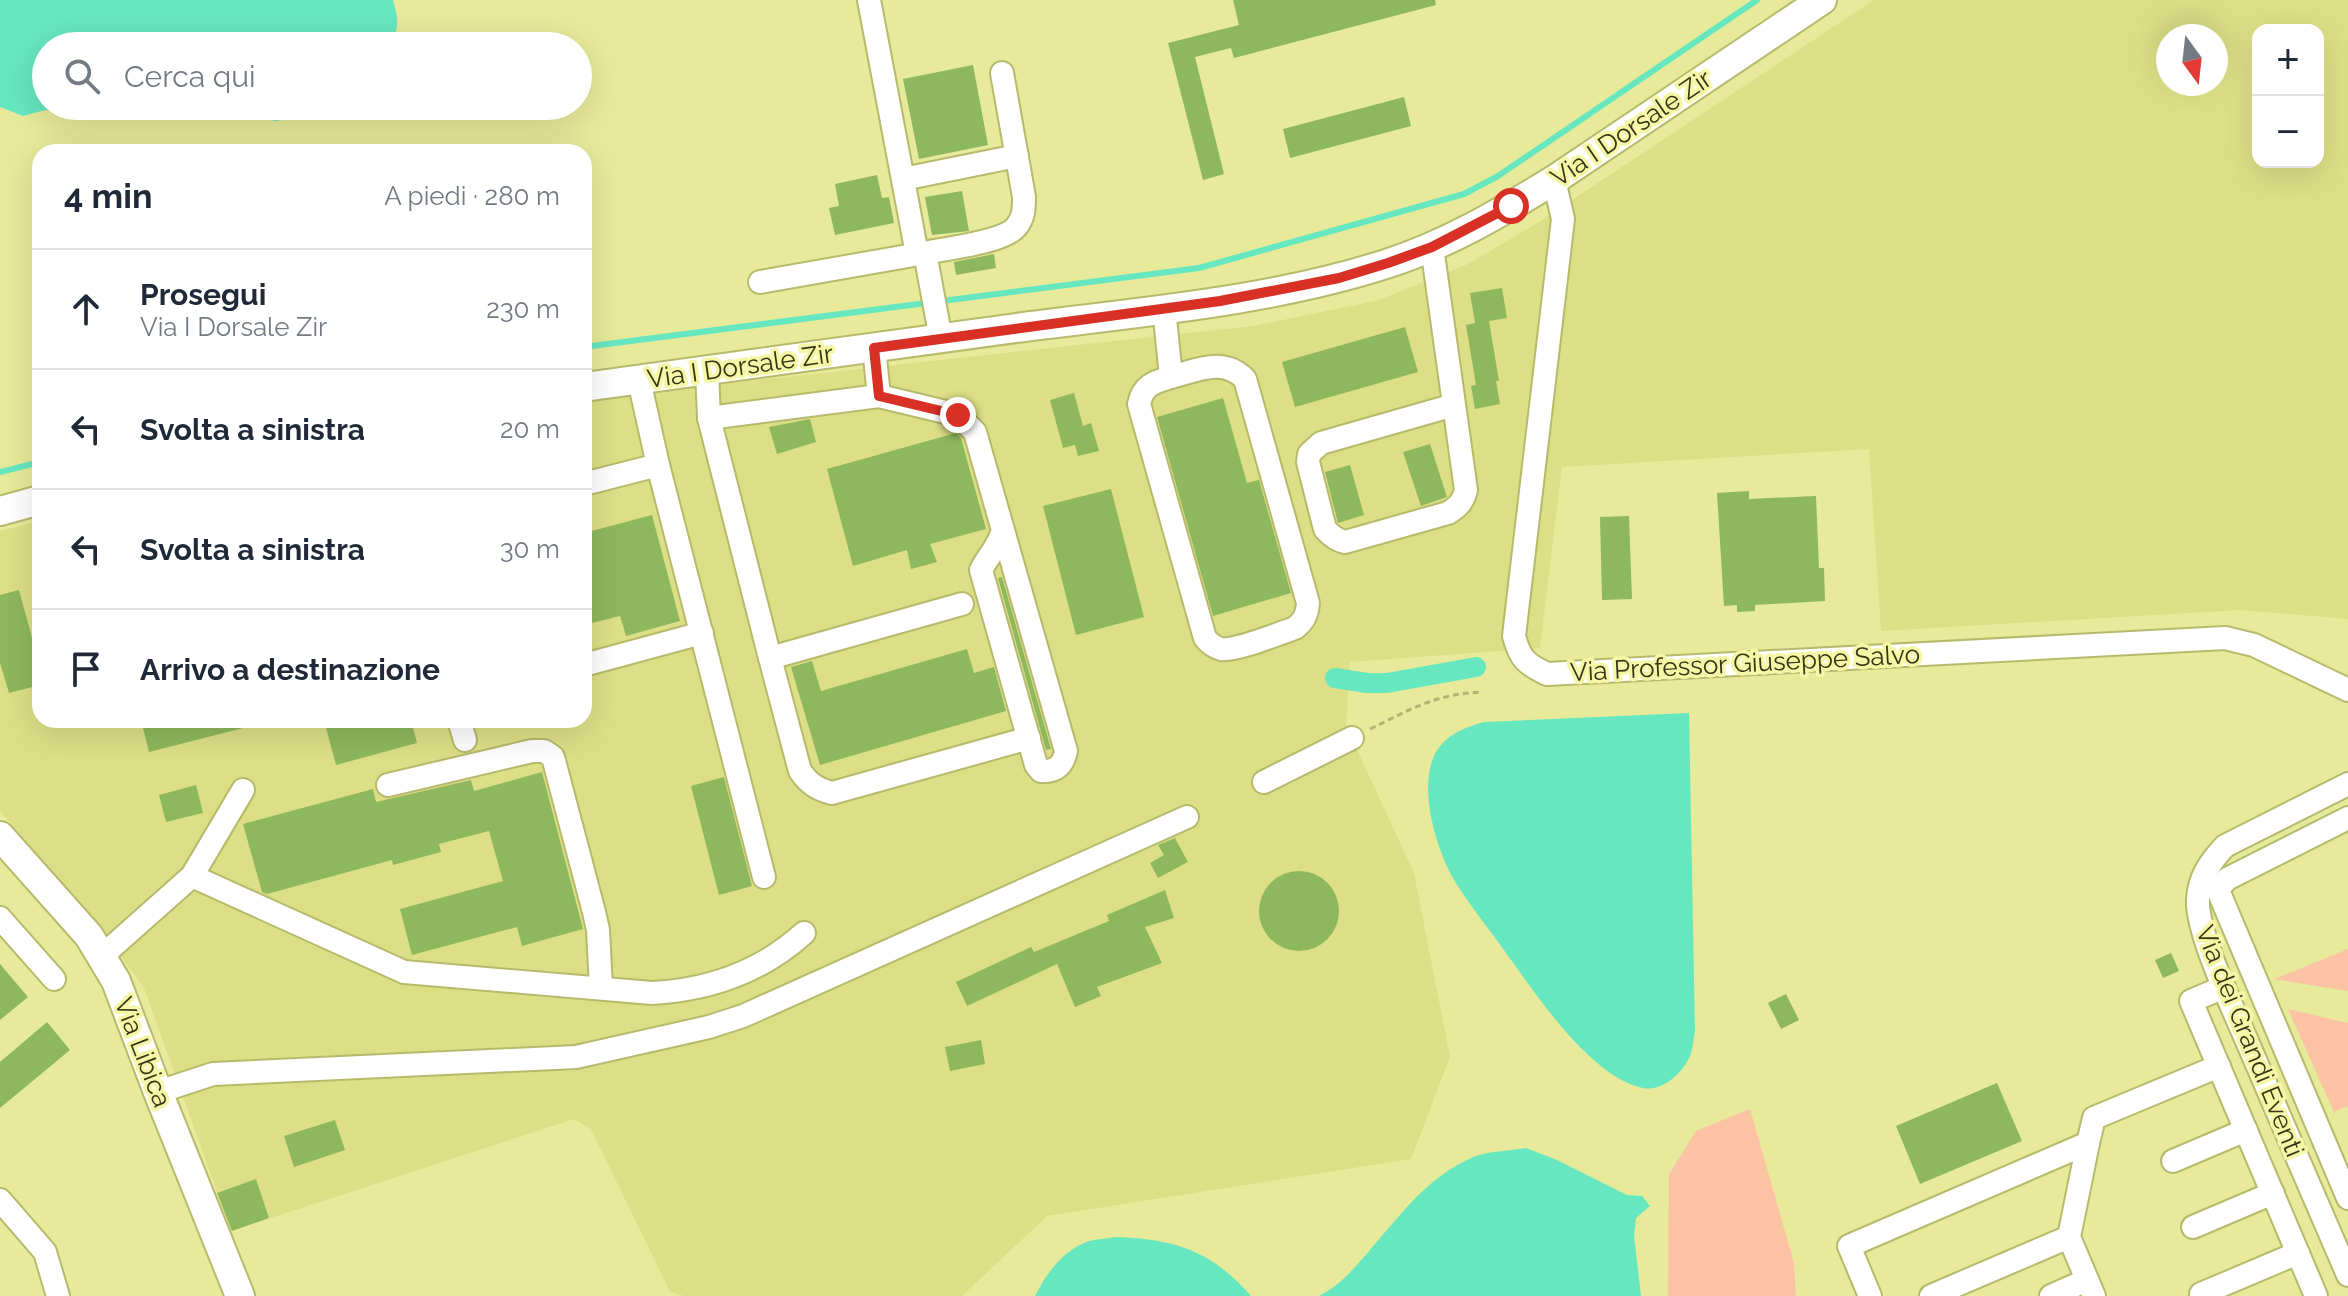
<!DOCTYPE html>
<html lang="it">
<meta charset="utf-8">
<style>
body{margin:0;font-family:Raleway,sans-serif;background:#f6f6f7;color:#1f2937}
.controls{position:absolute;right:24px;top:24px;display:grid;overflow:hidden;border-radius:16px;box-shadow:0 8px 32px #0002}
.controls button{width:72px;height:72px;display:grid;place-items:center;padding:0;border:0;border-bottom:2px solid #e0e1e3;background:#fff;color:#1f2937;font:40px sans-serif}
.compass{position:absolute;left:2156px;top:24px;width:72px;height:72px;border-radius:50%;background:#fff;box-shadow:0 8px 32px #0002;rotate:165deg}
.stop{position:absolute;width:24px;height:24px;margin:-18px;border:6px solid #d93025;border-radius:50%;background:#fff}
.stop.end{background:#d93025;border-color:#fff;box-shadow:0 2px 8px #0008}
.list{margin:0;padding:0;list-style:none}
h2{display:flex;justify-content:space-between;align-items:center;height:104px;margin:0;padding:0 32px;font-size:34px}
h2 small{font-size:26px;font-weight:400;color:#747a83}
.list li{display:grid;grid-template-columns:52px 1fr auto;gap:24px;align-items:center;box-sizing:border-box;height:120px;padding:0 32px;border-top:2px solid #e0e1e3}
.list b{display:block;font-size:30px;white-space:nowrap}
.list p{margin:0;font-size:26px;white-space:nowrap;color:#747a83}
.list em{font-size:26px;font-style:normal;color:#747a83}
.icon{flex:none;width:44px;height:44px;fill:none;stroke:currentColor;stroke-width:2;stroke-linecap:round;stroke-linejoin:round}
.map{position:relative;flex:none;width:2348px;height:1296px;overflow:hidden}
.search{position:absolute;background:#fff;box-shadow:0 8px 32px #0002;left:32px;top:32px;width:560px;height:88px;display:flex;align-items:center;gap:20px;box-sizing:border-box;padding:0 28px;border-radius:44px;color:#747a83;font-size:30px}
.panel{position:absolute;background:#fff;box-shadow:0 8px 32px #0002;left:32px;top:144px;width:560px;height:584px;border-radius:24px}
.map>svg:first-child{display:block}
.built{fill:#dddf87;fill-rule:evenodd}
.green{fill:#fbc3a4}
.water{fill:#66e7bf}
.lines{fill:none;stroke-linecap:round;stroke-linejoin:round}
.stream{stroke:#66e7bf;stroke-width:6}
.canal{stroke:#66e7bf;stroke-width:20}
.building{fill:#8eb85d}
.minor-casing{stroke:#b7b96b;stroke-width:26}
.major-casing{stroke:#b7b96b;stroke-width:32}
.path{stroke:#b2b472;stroke-width:3;stroke-dasharray:6 4;stroke-linecap:butt}
.minor{stroke:#fff;stroke-width:22}
.major{stroke:#fff;stroke-width:28}
.route{stroke:#d93025;stroke-width:10}
.labels{text-anchor:middle;stroke-width:7;stroke-linejoin:round;paint-order:stroke}
.street-label{font-size:26px;fill:#363616;stroke:#f5f7a7}
</style>
<div class="map">
<svg width="2348" height="1296" viewBox="0 0 2348 1296">
<rect width="100%" height="100%" fill="#e7ea9a"/>
<path class="built" d="M1874 0H2348V619L2240 610 1881 631 1869 449 1562 467 1540 648 1350 662 1346 726 1414 873 1450 1057 1411 1159 1047 1216 962 1296H684L670 1292 591 1129 574 1119 231 1231 144 988 100 927 0 811V531L40 521V720H584V402L647 392 1253 326 1376 301 1468 264 1539 222ZM2258 30H2318V162H2258ZM2168 36H2216V84H2168Z"/>
<g class="green">
<path d="M2348 949V991L2274 979Z"/>
<path d="M2288 1009 2348 1023V1106L2334 1112Z"/>
<path d="M1750 1109 1794 1263 1796 1296H1668L1669 1174 1696 1131Z"/>
</g>
<g class="water">
<path d="M0 0H393C398 18 401 32 387 46H46V106H105L68 114 45 110 23 116 0 107Z"/>
<path d="M181 106H345L346 108 328 109 304 117 276 121 253 116 209 115Z"/>
<path d="M1689 713 1695 1032C1693 1040 1693 1049 1690 1056 1683 1073 1662 1092 1643 1088 1590 1077 1536 994 1506 953 1489 928 1468 904 1453 878 1435 846 1414 776 1441 745 1453 731 1468 727 1484 722Z"/>
<path d="M1526 1148 1557 1160 1627 1195 1642 1196 1650 1206 1636 1218 1634 1236 1641 1296H1319C1341 1285 1354 1268 1370 1250 1402 1213 1429 1175 1476 1156 1491 1151 1510 1151 1526 1148Z"/>
<path d="M1115 1237C1174 1239 1211 1250 1251 1296H1035C1046 1274 1063 1250 1089 1241 1097 1239 1106 1239 1115 1237Z"/>
</g>
<g class="lines">
<g class="stream">
<path d="M584 347 1199 268 1464 194 1498 176 1757 0"/>
<path d="M0 472 40 462"/>
</g>
<path class="canal" d="M1335 678 1367 683H1387L1476 667"/>
</g>
<g class="building">
<path d="M1233 0H1435L1436 5 1234 58 1231 48 1195 57 1224 174 1203 180 1168 43 1239 25Z"/>
<path d="M973 65 988 145 919 159 903 79Z"/>
<path d="M1404 97 1411 126 1290 158 1283 129Z"/>
<path d="M877 175 882 198 889 197 894 223 835 235 829 208 839 206 835 184Z"/>
<path d="M962 191 969 231 932 235 925 197Z"/>
<path d="M994 254 996 268 956 275 954 262Z"/>
<path d="M1502 288 1507 318 1489 321 1499 381H1496L1500 404 1475 409 1471 386 1476 385 1466 325 1475 323 1470 293Z"/>
<path d="M1405 327 1418 372 1295 407 1282 362Z"/>
<path d="M1074 393 1083 426 1091 423 1099 451 1078 456 1075 445 1063 448 1050 400Z"/>
<path d="M1223 398 1247 483 1259 480 1291 593 1213 616 1157 417Z"/>
<path d="M810 419 816 442 777 454 769 427Z"/>
<path d="M956 433 961 438 986 529 930 544 937 562 911 569 907 550 853 566 827 469Z"/>
<path d="M1430 444 1447 497 1421 506 1403 452Z"/>
<path d="M1350 465 1364 515 1338 523 1325 472Z"/>
<path d="M1111 489 1144 617 1076 635 1043 506Z"/>
<path d="M1749 491V499L1816 496 1819 568H1824L1825 601 1755 605V611L1737 612V605L1724 606 1717 493Z"/>
<path d="M652 515 680 621 626 636 620 616 584 625V533Z"/>
<path d="M1629 516 1632 599 1602 600 1600 517Z"/>
<path d="M1002 577 1051 749 1046 750 998 578Z"/>
<path d="M19 590 40 667V685L9 693 0 663V595Z"/>
<path d="M967 649 974 673 994 667 1006 711 820 765 791 667 812 661 821 691Z"/>
<path d="M141 720H254L255 725 149 752Z"/>
<path d="M324 720H411L417 743 336 765Z"/>
<path d="M542 772 583 929 522 946 517 927 412 955 400 909 503 881 489 831 439 844 441 852 393 865 392 860 267 894 262 892 243 824 373 789 376 802 471 780 474 791Z"/>
<path d="M724 777 752 886 719 895 691 786Z"/>
<path d="M196 785 203 813 166 822 159 795Z"/>
<path d="M1175 838 1188 862 1158 878 1150 863 1164 855 1158 845Z"/>
<circle cx="1299" cy="911" r="40"/>
<path d="M1165 890 1174 918 1145 927 1162 963 1097 987 1101 996 1075 1007 1057 964 967 1006 956 982 1031 947 1034 952 1109 921 1107 915Z"/>
<path d="M2171 953 2179 971 2163 978 2155 960Z"/>
<path d="M0 964 28 997 0 1020Z"/>
<path d="M1786 994 1799 1020 1781 1029 1768 1003Z"/>
<path d="M47 1022 70 1050 0 1108V1062Z"/>
<path d="M981 1040 985 1064 950 1071 945 1047Z"/>
<path d="M1997 1083 2022 1141 1920 1184 1896 1126Z"/>
<path d="M335 1120 345 1150 294 1167 284 1136Z"/>
<path d="M256 1179 269 1218 232 1231 217 1193Z"/>
</g>
<g class="lines">
<g class="minor-casing">
<g id="minor">
<path d="M869 0 917 254"/>
<path d="M903 179 1017 156"/>
<path d="M1554 180 1563 219 1514 636C1520 659 1526 664 1547 674L2225 638 2254 645 2348 690"/>
<path d="M1432 247 1466 490C1463 502 1458 507 1448 513L1345 542C1336 540 1331 536 1325 529L1308 462 1309 454 1321 443 1454 405"/>
<path d="M925 253C946 248 1003 243 1016 227 1024 218 1024 208 1024 197L1002 73"/>
<path d="M760 282 925 253 941 339"/>
<path d="M1164 308 1171 377C1154 382 1143 385 1139 404L1205 638C1209 643 1214 647 1221 649 1236 651 1278 634 1295 628 1304 621 1307 615 1308 603L1245 379C1223 357 1198 370 1171 377"/>
<path d="M707 371 709 418 879 396 874 348"/>
<path d="M639 380 658 465 764 877"/>
<path d="M879 396 958 415 975 432 1066 751C1063 765 1057 772 1041 771L1036 765 981 570C989 554 998 548 1003 530"/>
<path d="M709 418 770 658 962 604"/>
<path d="M584 484 658 465"/>
<path d="M770 658 800 771C809 784 817 789 832 793L1029 738"/>
<path d="M584 665 702 633"/>
<path d="M459 720 465 740"/>
<path d="M1264 782 1352 738"/>
<path d="M2348 784 2225 846C2211 861 2199 877 2198 899 2196 930 2230 1002 2243 1032 2278 1113 2313 1194 2348 1275"/>
<path d="M388 785 532 751H544L553 757 594 912 598 930 601 988"/>
<path d="M2348 818 2227 879 2219 888 2220 895 2348 1198"/>
<path d="M192 876 243 790"/>
<path d="M0 918 54 979"/>
<path d="M102 956 192 876 404 972 652 993C710 990 761 972 804 933"/>
<path d="M2224 987 2191 1001 2316 1296"/>
<path d="M158 1092 213 1074 576 1057 709 1027 743 1016 1187 817"/>
<path d="M2088 1143 2069 1237 2094 1296"/>
<path d="M2173 1161 2246 1130"/>
<path d="M0 1200 45 1252 58 1296"/>
<path d="M2193 1227 2273 1193"/>
<path d="M2201 1294 2298 1253"/>
<path d="M1870 1296 1849 1246 2088 1143 2094 1118 2219 1066"/>
<path d="M1931 1296 2069 1237"/>
<path d="M2051 1296 2087 1280"/>
</g>
</g>
<g class="major-casing">
<g id="major">
<path d="M584 387C728 368 872 348 1016 328 1138 312 1268 302 1386 264 1446 245 1500 213 1554 180L1822 0"/>
<path d="M0 511 40 500"/>
<path d="M0 836 89 936 116 981 158 1092 240 1296"/>
</g>
</g>
<path class="path" d="M1370 729C1412 709 1434 694 1483 692"/>
<use href="#minor" class="minor"/>
<use href="#major" class="major"/>
</g>
<g class="lines">
<path class="route" d="M958 415 879 396 874 348 1220 301 1339 278 1388 263 1432 247 1511 206"/>
</g>
<g class="labels">
<g class="street-label">
<text transform="translate(1631 128) rotate(-34)" y="9">Via I Dorsale Zir</text>
<text transform="translate(740 366) rotate(-8)" y="9">Via I Dorsale Zir</text>
<text transform="translate(1745 663) rotate(-3)" y="9">Via Professor Giuseppe Salvo</text>
<text transform="translate(2250 1041) rotate(68)" y="9">Via dei Grandi Eventi</text>
<text transform="translate(143 1052) rotate(69)" y="9">Via Libica</text>
</g>
</g>
</svg>
<div class="controls">
<button>+</button>
<button>−</button>
</div>
<svg class="compass" viewBox="-18 -18 36 36"><path d="M0-13l5 13h-10z" fill="#e53935"/><path d="M0 13l5-13h-10z" fill="#747a83"/></svg>
<div class="stop" style="left:1511px;top:206px"></div>
<div class="stop end" style="left:958px;top:415px"></div>
<div class="search"><svg class="icon" aria-label="search" viewBox="0 0 24 24"><circle cx="10" cy="10" r="6"/><path d="M15 15l6 6"/></svg>Cerca qui</div>
<section class="panel">
<h2>4 min<small>A piedi · 280 m</small></h2>
<ul class="list">
<li><svg class="icon" aria-label="ahead" viewBox="0 0 24 24"><path d="M12 20V5M6 11l6-6 6 6"/></svg><div><b>Prosegui</b><p>Via I Dorsale Zir</p></div><em>230 m</em></li>
<li><svg class="icon" aria-label="left" viewBox="0 0 24 24"><path d="M17 20v-9H6M10 6l-5 5 5 5"/></svg><div><b>Svolta a sinistra</b></div><em>20 m</em></li>
<li><svg class="icon" aria-label="left" viewBox="0 0 24 24"><path d="M17 20v-9H6M10 6l-5 5 5 5"/></svg><div><b>Svolta a sinistra</b></div><em>30 m</em></li>
<li><svg class="icon" aria-label="arrive" viewBox="0 0 24 24"><path d="M6 21V4h12l-3 4 3 4H6"/></svg><div><b>Arrivo a destinazione</b></div></li>
</ul>
</section>
</div>
